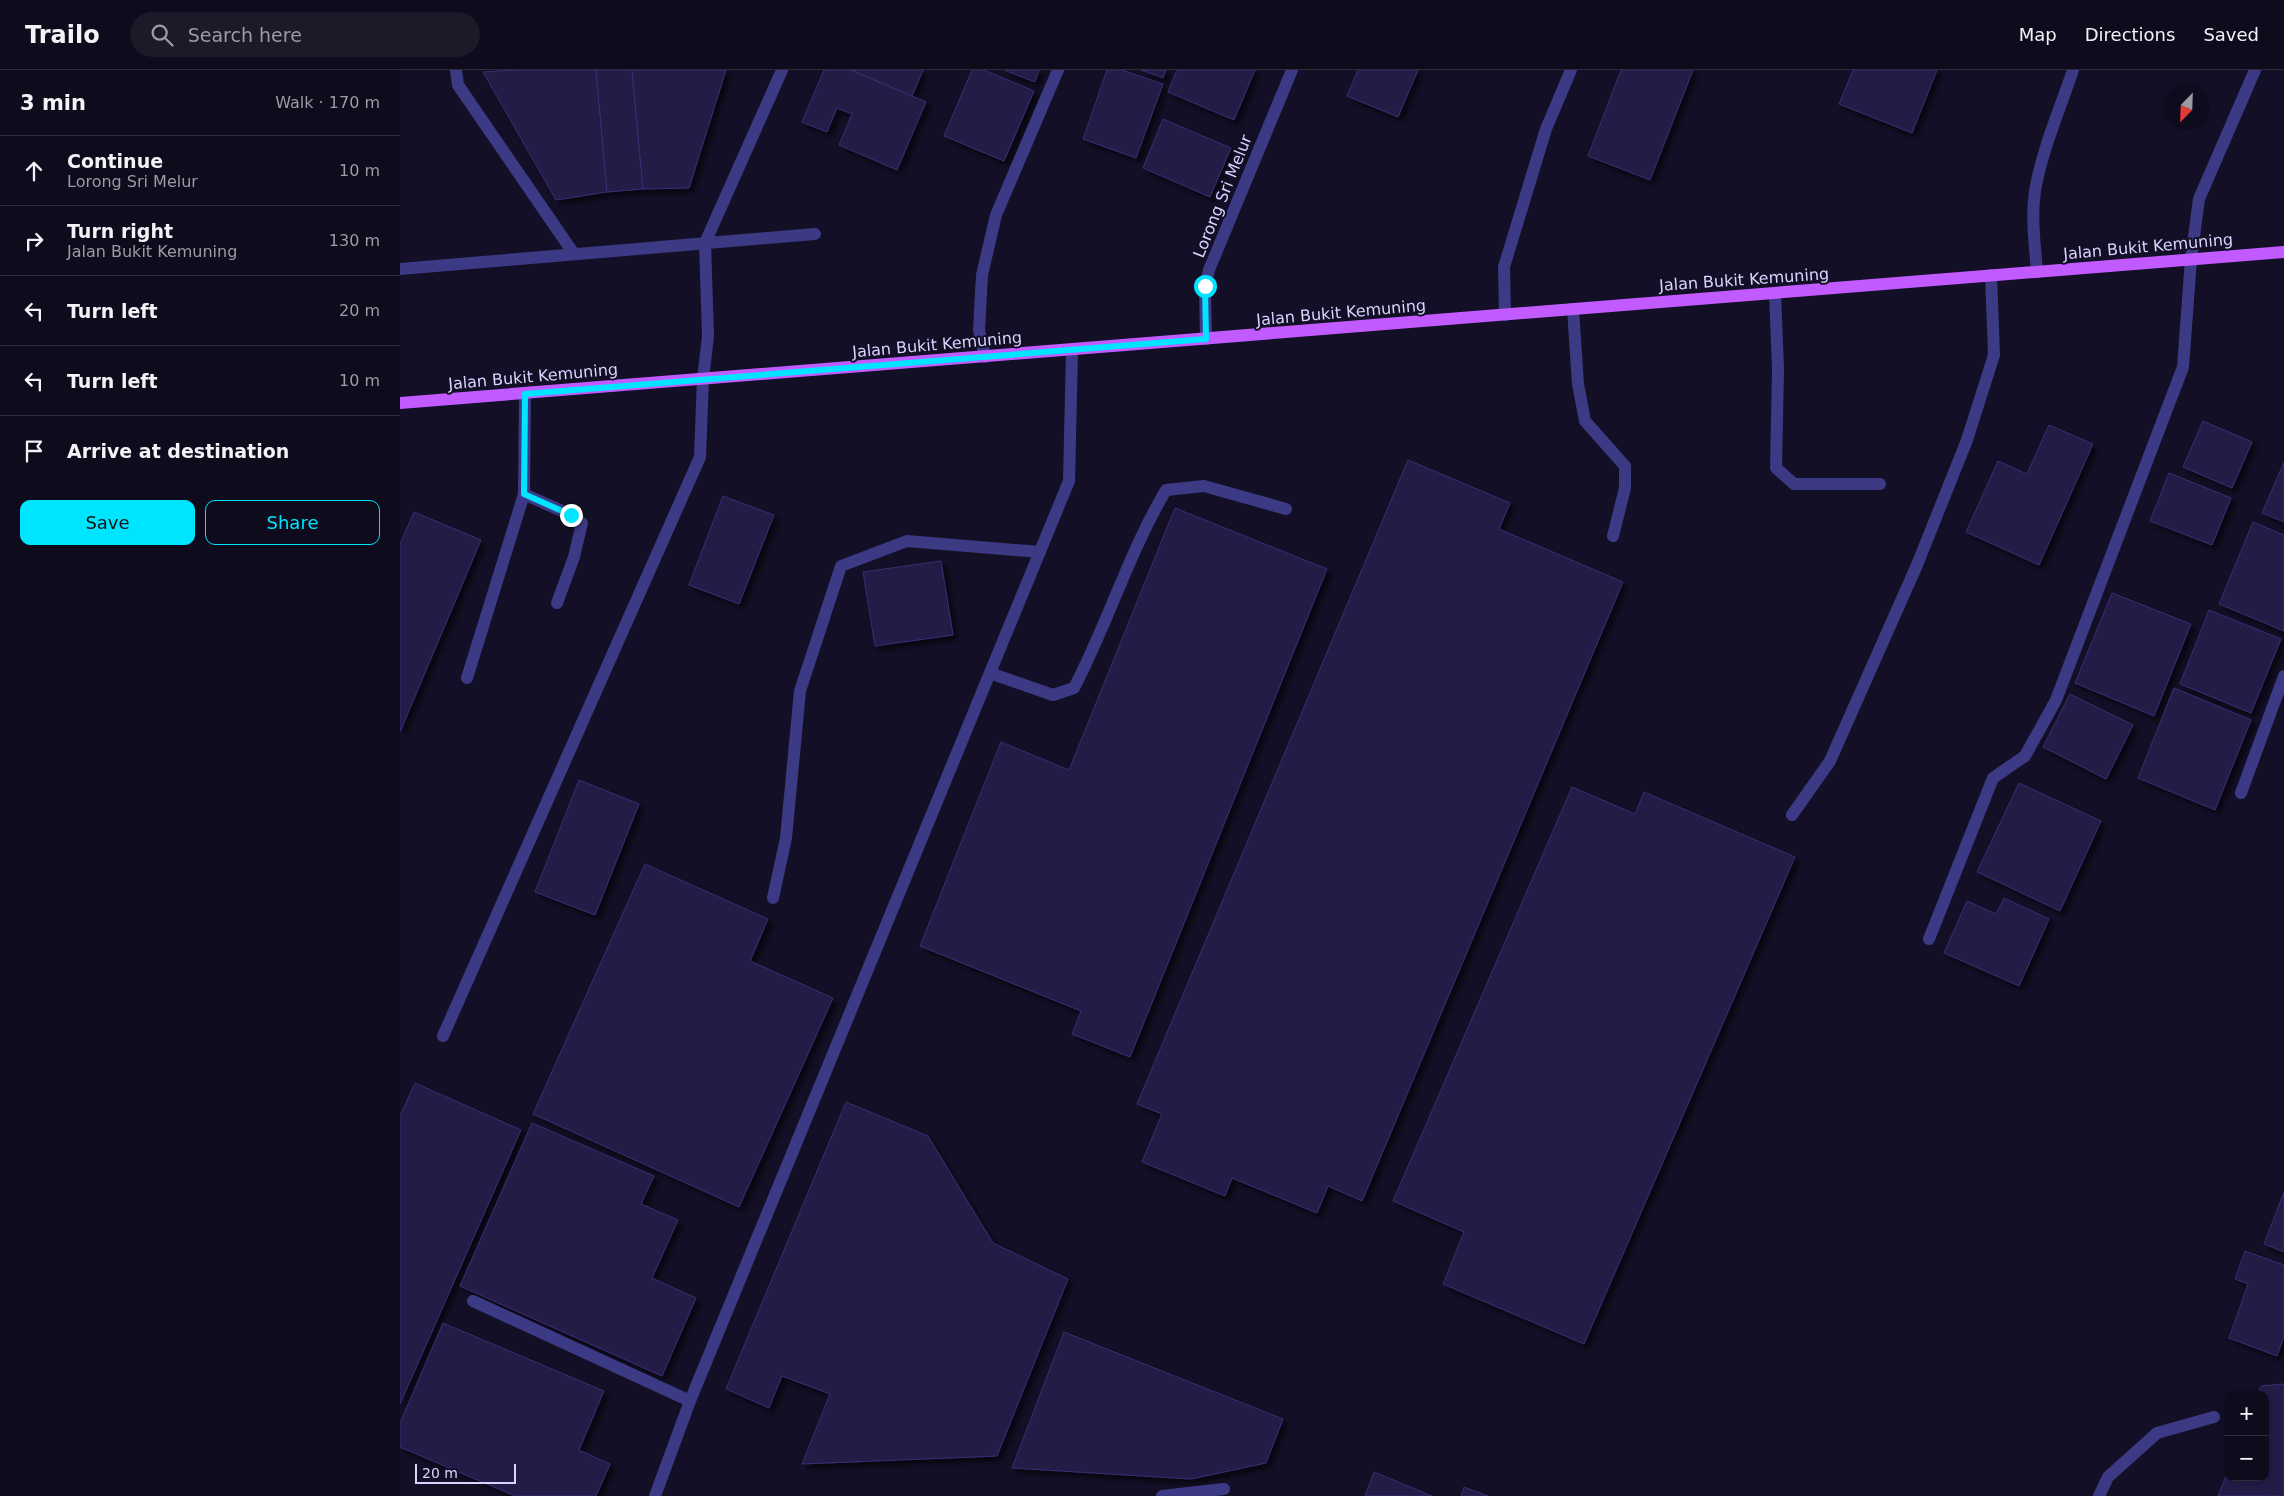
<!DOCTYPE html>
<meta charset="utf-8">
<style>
body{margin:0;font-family:"DejaVu Sans",sans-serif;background:#1c1929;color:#f1f3f6}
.controls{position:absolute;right:15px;bottom:15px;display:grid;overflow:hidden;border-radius:10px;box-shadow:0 2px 8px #0003}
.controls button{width:45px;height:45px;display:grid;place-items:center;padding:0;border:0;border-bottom:1px solid #2e2b3b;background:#0e0b1c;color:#f1f3f6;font:25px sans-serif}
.compass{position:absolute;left:1764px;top:15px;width:45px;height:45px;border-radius:50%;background:#0e0b1c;box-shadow:0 2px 8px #0003;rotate:203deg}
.scale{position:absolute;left:15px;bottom:12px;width:101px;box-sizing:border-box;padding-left:5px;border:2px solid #d9d4ff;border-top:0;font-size:14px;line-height:18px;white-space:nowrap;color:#d9d4ff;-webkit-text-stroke:4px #130f26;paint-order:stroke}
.stop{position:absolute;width:15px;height:15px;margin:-11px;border:4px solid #00e5ff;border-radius:50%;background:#fff}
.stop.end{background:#00e5ff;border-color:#fff;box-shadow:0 1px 5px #0008}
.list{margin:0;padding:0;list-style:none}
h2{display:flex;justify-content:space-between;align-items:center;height:65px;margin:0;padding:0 20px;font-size:21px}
h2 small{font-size:16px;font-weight:400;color:#9b9ba3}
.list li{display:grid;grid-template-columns:32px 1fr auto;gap:15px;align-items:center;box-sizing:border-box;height:70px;padding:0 20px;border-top:1px solid #2e2b3b}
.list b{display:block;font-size:19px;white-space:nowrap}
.list p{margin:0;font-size:16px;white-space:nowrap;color:#9b9ba3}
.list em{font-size:16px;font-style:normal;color:#9b9ba3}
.actions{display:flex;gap:10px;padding:15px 20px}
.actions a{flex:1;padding:11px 0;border:1px solid #00e5ff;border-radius:10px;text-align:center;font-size:18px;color:#00e5ff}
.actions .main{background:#00e5ff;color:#111}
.icon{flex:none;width:28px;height:28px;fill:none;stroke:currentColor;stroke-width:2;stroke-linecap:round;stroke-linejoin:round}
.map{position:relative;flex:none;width:1884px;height:1426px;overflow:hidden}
header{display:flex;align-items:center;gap:30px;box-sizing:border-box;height:70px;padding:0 25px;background:#0e0b1c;border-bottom:1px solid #2e2b3b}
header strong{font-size:24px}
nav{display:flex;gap:28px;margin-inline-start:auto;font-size:18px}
.search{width:350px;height:45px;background:#1c1929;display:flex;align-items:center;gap:12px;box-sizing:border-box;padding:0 18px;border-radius:28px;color:#9b9ba3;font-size:19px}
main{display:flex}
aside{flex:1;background:#0e0b1c}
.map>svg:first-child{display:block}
.building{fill:#241b47;stroke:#3b2d73;filter:url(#shadow)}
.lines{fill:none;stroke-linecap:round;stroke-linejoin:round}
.minor{stroke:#3d3a85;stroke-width:12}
.major{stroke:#c25bff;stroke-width:12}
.route{stroke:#00e5ff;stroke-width:6}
.labels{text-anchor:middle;stroke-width:4;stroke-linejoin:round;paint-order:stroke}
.street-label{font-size:16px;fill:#d9d4ff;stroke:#130f26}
</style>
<header>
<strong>Trailo</strong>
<div class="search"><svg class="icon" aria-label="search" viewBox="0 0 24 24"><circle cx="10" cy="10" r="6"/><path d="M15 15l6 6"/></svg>Search here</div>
<nav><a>Map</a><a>Directions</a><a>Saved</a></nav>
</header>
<main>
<aside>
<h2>3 min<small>Walk · 170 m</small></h2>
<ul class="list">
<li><svg class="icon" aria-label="ahead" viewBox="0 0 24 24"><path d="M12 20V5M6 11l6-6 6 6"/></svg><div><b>Continue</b><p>Lorong Sri Melur</p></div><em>10 m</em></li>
<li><svg class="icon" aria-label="right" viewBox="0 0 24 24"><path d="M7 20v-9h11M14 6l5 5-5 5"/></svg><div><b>Turn right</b><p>Jalan Bukit Kemuning</p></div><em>130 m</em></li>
<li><svg class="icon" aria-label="left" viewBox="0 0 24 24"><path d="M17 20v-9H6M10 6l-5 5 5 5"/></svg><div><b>Turn left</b></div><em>20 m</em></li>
<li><svg class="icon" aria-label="left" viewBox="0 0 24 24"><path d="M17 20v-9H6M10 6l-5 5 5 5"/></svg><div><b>Turn left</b></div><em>10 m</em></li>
<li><svg class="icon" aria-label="arrive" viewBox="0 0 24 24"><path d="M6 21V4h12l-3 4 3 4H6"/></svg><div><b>Arrive at destination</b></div></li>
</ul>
<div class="actions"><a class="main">Save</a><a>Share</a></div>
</aside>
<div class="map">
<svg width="1884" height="1426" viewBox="0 0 1884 1426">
<defs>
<filter id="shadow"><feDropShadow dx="4.5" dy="4.5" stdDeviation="2.5" flood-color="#0009"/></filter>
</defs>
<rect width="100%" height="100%" fill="#130f26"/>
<g class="building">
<path d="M115 0H196L207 122 156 130 83 2Z"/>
<path d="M196 0H232L243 119 207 122Z"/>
<path d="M232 0H326L289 118 243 119Z"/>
<path d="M424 0H451L526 32 497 100 439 75 452 44 437 38 427 62 402 52Z"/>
<path d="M451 0H523L512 26Z"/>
<path d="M572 0H584L634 21 604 91 544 66Z"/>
<path d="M604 0H639L635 12Z"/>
<path d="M707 0H722L763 14 736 88 683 69Z"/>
<path d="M741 0H766L763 8Z"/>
<path d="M777 0H855L834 50 768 22Z"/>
<path d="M958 0H1018L998 47 947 26Z"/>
<path d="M1221 0H1293L1250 110 1188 86Z"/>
<path d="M1453 0H1537L1512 63 1439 34Z"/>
<path d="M763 49 831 78 810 127 743 98Z"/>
<path d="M1803 351 1852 372 1832 418 1783 397Z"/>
<path d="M1649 355 1693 374 1639 495 1566 462 1598 391 1627 404Z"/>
<path d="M1008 390 1110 433 1099 459 1223 512 962 1131 928 1116 917 1143 832 1108 825 1126 742 1092 762 1044 737 1034Z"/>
<path d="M1884 392V452L1862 443Z"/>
<path d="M1769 403 1831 428 1812 475 1750 451Z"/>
<path d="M323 426 374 445 339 534 289 515Z"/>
<path d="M775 438 927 499 730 987 672 964 681 941 520 876 601 672 669 700Z"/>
<path d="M14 442 81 470 0 662V474Z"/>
<path d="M1853 452 1884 465V561L1819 534Z"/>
<path d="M541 491 553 565 475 576 463 502Z"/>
<path d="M1712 523 1791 554 1754 646 1675 613Z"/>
<path d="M1809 540 1881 569 1851 643 1780 614Z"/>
<path d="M1774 618 1851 650 1815 740 1738 708Z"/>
<path d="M1670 624 1733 655 1706 709 1643 677Z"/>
<path d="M179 710 239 734 195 845 135 822Z"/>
<path d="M1619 713 1701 751 1660 841 1577 802Z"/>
<path d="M1172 717 1235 744 1244 722 1395 787 1184 1274 1043 1214 1064 1162 993 1131Z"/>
<path d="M245 794 368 849 350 891 433 928 339 1137 133 1044Z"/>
<path d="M1604 828 1649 849 1619 916 1544 883 1567 831 1596 844Z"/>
<path d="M15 1013 121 1060 0 1334V1046Z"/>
<path d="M446 1032 528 1066 593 1173 668 1209 597 1386 402 1394 430 1324 382 1306 369 1338 326 1319Z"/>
<path d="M132 1053 254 1106 241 1134 278 1150 252 1208 296 1228 262 1306 60 1216Z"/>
<path d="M1884 1122V1182L1864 1174Z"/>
<path d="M1845 1181 1884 1195V1266L1877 1286 1829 1268 1848 1214 1835 1209Z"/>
<path d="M43 1253 204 1321 179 1380 210 1394 196 1426H115L0 1377V1353Z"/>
<path d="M664 1262 883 1349 866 1393 791 1409 612 1398Z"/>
<path d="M1884 1314V1426H1818L1828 1401V1407H1865V1325H1857L1861 1316Z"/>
<path d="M974 1402 1032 1426H965Z"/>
<path d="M1064 1417 1088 1426H1061Z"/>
</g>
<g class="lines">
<g class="minor">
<path d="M56 0 58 15 174 184"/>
<path d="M0 199 415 164"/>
<path d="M1637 202C1635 175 1631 148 1635 121 1642 80 1660 39 1673 0"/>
<path d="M1375 223 1378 299 1376 398 1394 414H1480"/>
<path d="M1173 239 1178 314 1185 351 1225 396V418L1213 466"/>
<path d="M1105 245 1104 197 1146 59 1171 0"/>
<path d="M806 269 805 216 809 200 892 0"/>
<path d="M585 287 579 260 582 205 596 145 658 0"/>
<path d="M125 324 124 424 171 445 182 453 174 487 157 533"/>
<path d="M590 603 653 625 674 618C708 553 729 482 766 420L804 416 886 439"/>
<path d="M67 608 124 424"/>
<path d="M1841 723 1884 606"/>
<path d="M1392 745 1430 691 1517 495 1567 370 1594 285 1591 205"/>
<path d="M373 828 386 768 400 621 441 496 507 471 640 482"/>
<path d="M1529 869 1593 708 1625 686 1656 630 1783 297 1791 189 1799 129 1855 0"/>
<path d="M43 966 300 387 303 309 308 266 305 173 382 0"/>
<path d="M73 1231 290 1331"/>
<path d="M255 1426 290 1331 669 411 672 280"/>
<path d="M762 1426 824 1419"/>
<path d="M1699 1426 1708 1407 1757 1363 1814 1347"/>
</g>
<path class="major" d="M0 333 1884 182"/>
</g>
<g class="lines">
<path class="route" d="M171 445 124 424 125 324 806 269 805 216"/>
</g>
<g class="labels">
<g class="street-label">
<text transform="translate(822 126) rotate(-68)" y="6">Lorong Sri Melur</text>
<text transform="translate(1748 176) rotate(-5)" y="6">Jalan Bukit Kemuning</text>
<text transform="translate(1344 209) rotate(-4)" y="6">Jalan Bukit Kemuning</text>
<text transform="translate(941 242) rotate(-5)" y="6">Jalan Bukit Kemuning</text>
<text transform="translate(537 274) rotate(-5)" y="6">Jalan Bukit Kemuning</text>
<text transform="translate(133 306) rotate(-5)" y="6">Jalan Bukit Kemuning</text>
</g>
</g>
</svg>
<div class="controls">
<button>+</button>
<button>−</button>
</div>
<svg class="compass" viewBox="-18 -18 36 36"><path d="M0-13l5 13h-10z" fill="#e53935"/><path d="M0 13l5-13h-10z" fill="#9b9ba3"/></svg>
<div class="scale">20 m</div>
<div class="stop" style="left:805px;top:216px"></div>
<div class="stop end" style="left:171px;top:445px"></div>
</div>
</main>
